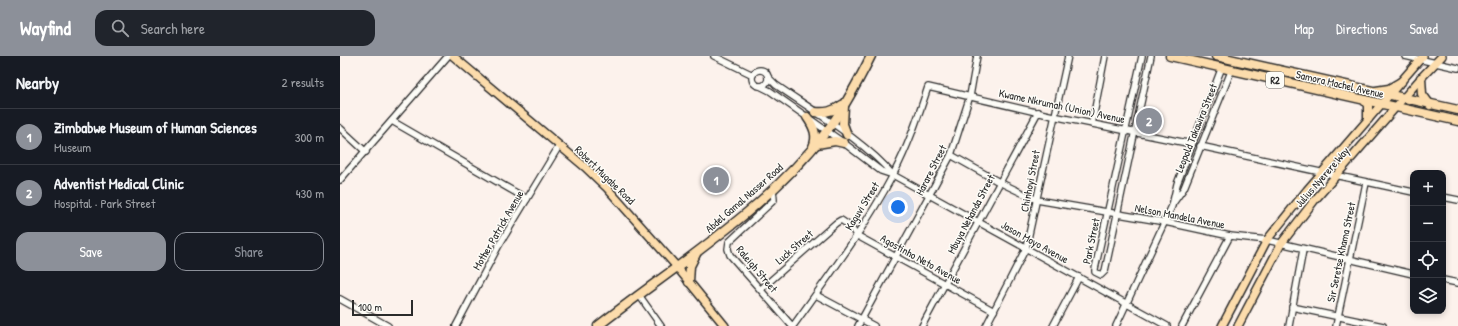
<!DOCTYPE html>
<meta charset="utf-8">
<style>
body{margin:0;font-family:"Patrick Hand",sans-serif;background:#20242c;color:#f1f3f6}
.controls{position:absolute;right:12px;bottom:12px;display:grid;overflow:hidden;border-radius:8px;box-shadow:0 2px 6px #0003}
.controls button{width:36px;height:36px;display:grid;place-items:center;padding:0;border:0;border-bottom:1px solid #363941;background:#171b24;color:#f1f3f6;font:20px sans-serif}
.scale{position:absolute;left:12px;bottom:10px;width:61px;box-sizing:border-box;padding-left:4px;border:2px solid #2b2b2b;border-top:0;font-size:11px;line-height:14px;white-space:nowrap;color:#2b2b2b;-webkit-text-stroke:3px #fdfcf7;paint-order:stroke}
.you{position:absolute;left:558px;top:151px;width:14px;height:14px;margin:-10px;border:3px solid #fff;border-radius:50%;background:#1a73e8;box-shadow:0 0 0 6px #1a73e833}
.badge{display:grid;place-items:center;width:26px;height:26px;border-radius:50%;background:#8c9099;color:#fff;font-size:13px;font-weight:700}
.pin{position:absolute;translate:-50% -50%;border:2px solid #fff;box-shadow:0 1px 4px #0006}
.list{margin:0;padding:0;list-style:none}
h2{display:flex;justify-content:space-between;align-items:center;height:52px;margin:0;padding:0 16px;font-size:17px}
h2 small{font-size:13px;font-weight:400;color:#9ea1a6}
.list li{display:grid;grid-template-columns:26px 1fr auto;gap:12px;align-items:center;box-sizing:border-box;height:56px;padding:0 16px;border-top:1px solid #363941}
.list b{display:block;font-size:15px;white-space:nowrap}
.list p{margin:0;font-size:13px;white-space:nowrap;color:#9ea1a6}
.list em{font-size:13px;font-style:normal;color:#9ea1a6}
.actions{display:flex;gap:8px;padding:12px 16px}
.actions a{flex:1;padding:9px 0;border:1px solid #8c9099;border-radius:12px;text-align:center;font-size:14px;color:#8c9099}
.actions .main{background:#8c9099;color:#fff}
.icon{flex:none;width:22px;height:22px;fill:none;stroke:currentColor;stroke-width:2;stroke-linecap:round;stroke-linejoin:round}
.map{position:relative;flex:none;width:1118px;height:270px;overflow:hidden}
header{display:flex;align-items:center;gap:24px;box-sizing:border-box;height:56px;padding:0 20px;background:#8c9099;color:#fff}
header strong{font-size:19px}
nav{display:flex;gap:22px;margin-inline-start:auto;font-size:14px}
.search{width:280px;height:36px;background:#20242c;display:flex;align-items:center;gap:10px;box-sizing:border-box;padding:0 14px;border-radius:12px;color:#9ea1a6;font-size:15px}
main{display:flex}
aside{flex:1;background:#171b24}
.map>svg:first-child{display:block}
.lines{fill:none;stroke-linecap:round;stroke-linejoin:round}
.minor-casing{stroke:#2b2b2b;stroke-width:8}
.major-casing{stroke:#2b2b2b;stroke-width:10}
.highway-casing{stroke:#2b2b2b;stroke-width:11}
.minor{stroke:#fdfcf7;stroke-width:5.5}
.major{stroke:#fcdcac;stroke-width:7}
.highway{stroke:#fcdcac;stroke-width:8}
.labels{text-anchor:middle;stroke-width:3;stroke-linejoin:round;paint-order:stroke}
.shield{fill:#fdfcf7;stroke:#6a6a68;stroke-width:1}
.shield-label{font-size:10px;font-weight:bold;fill:#2b2b2b}
.street-label{font-size:11px;fill:#2b2b2b;stroke:#fdfcf7}
</style>
<header>
<strong>Wayfind</strong>
<div class="search"><svg class="icon" aria-label="search" viewBox="0 0 24 24"><circle cx="10" cy="10" r="6"/><path d="M15 15l6 6"/></svg>Search here</div>
<nav><a>Map</a><a>Directions</a><a>Saved</a></nav>
</header>
<main>
<aside>
<h2>Nearby<small>2 results</small></h2>
<ul class="list">
<li><span class="badge">1</span><div><b>Zimbabwe Museum of Human Sciences</b><p>Museum</p></div><em>300 m</em></li>
<li><span class="badge">2</span><div><b>Adventist Medical Clinic</b><p>Hospital · Park Street</p></div><em>430 m</em></li>
</ul>
<div class="actions"><a class="main">Save</a><a>Share</a></div>
</aside>
<div class="map">
<svg width="1118" height="270" viewBox="0 0 1118 270">
<rect width="100%" height="100%" fill="#fcf2ec"/>
<filter id="ink" filterUnits="userSpaceOnUse"><feTurbulence type="fractalNoise" baseFrequency=".025" numOctaves="2"/><feDisplacementMap in="SourceGraphic" scale="8" xChannelSelector="R" yChannelSelector="G"/><feConvolveMatrix kernelMatrix="1 2 1 2 8 2 1 2 1" color-interpolation-filters="sRGB"/></filter>
<g filter="url(#ink)">
<g class="lines">
<g class="minor-casing">
<g id="minor">
<path d="M374 0 413 19"/>
<path d="M802 0 755 213V216L761 219 765 215 811 0"/>
<path d="M1065 0 1118 12"/>
<circle cx="420" cy="22" r="8"/>
<path d="M428 21 436 29C472 54 526 86 553 119"/>
<path d="M420 30 430 35 504 87 541 115 553 119 827 270"/>
<path d="M52 65 187 143"/>
<path d="M752 68 765 0"/>
<path d="M0 72 26 96"/>
<path d="M860 90 1073 136"/>
<path d="M611 99 659 126 697 144 825 166 890 180 927 184 1073 218"/>
<path d="M0 124 108 0"/>
<path d="M433 133 434 144 389 186 388 193 390 199 452 270"/>
<path d="M1103 141 1118 144"/>
<path d="M834 146 844 132 892 13"/>
<path d="M1103 224 1118 227"/>
<path d="M421 233 496 167 501 164 510 170 516 179 654 255"/>
<path d="M299 239 321 270"/>
<path d="M476 239 534 270"/>
<path d="M0 243 48 270"/>
<path d="M952 251 1043 270"/>
<path d="M116 270 158 191 219 90"/>
<path d="M453 270C488 221 525 172 553 119 568 91 578 61 588 31L713 60 852 88"/>
<path d="M518 270 611 99 630 40 637 0"/>
<path d="M582 270 698 56"/>
<path d="M646 270 686 192 728 0"/>
<path d="M713 270 739 221"/>
<path d="M776 270 832 150 837 128 882 11"/>
<path d="M842 270 890 180"/>
<path d="M949 270 963 194"/>
<path d="M996 270 1026 127"/>
</g>
</g>
<g class="major-casing">
<g id="major">
<path d="M113 0 245 111 267 132 337 211 385 270"/>
<path d="M882 270 927 184 967 134 1083 0"/>
<path d="M898 270 941 188 974 145 1081 22 1102 0"/>
</g>
</g>
<g class="highway-casing">
<g id="highway">
<path d="M830 0 1118 65"/>
<path d="M876 0 1118 54"/>
<path d="M1081 22 1082 38 1090 49"/>
<path d="M1036 35 1049 33 1061 26"/>
<path d="M1025 45 1028 49V63"/>
<path d="M504 50 503 68 507 79"/>
<path d="M475 56C485 57 493 56 502 49"/>
<path d="M467 61C474 71 478 80 473 91"/>
<path d="M477 88 495 85 504 87"/>
<path d="M349 226 350 210 356 198"/>
<path d="M258 270C336 209 425 155 486 76 504 53 518 26 531 0"/>
</g>
</g>
<use href="#minor" class="minor"/>
<use href="#major" class="major"/>
<use href="#highway" class="highway"/>
</g>
</g>
<g class="labels">
<rect class="shield" x="926" y="16" width="18" height="16" rx="3"/>
<g class="shield-label">
<text x="935" y="28">R2</text>
</g>
<g class="street-label">
<text transform="translate(1000 28) rotate(13)" y="4">Samora Machel Avenue</text>
<text transform="translate(722 50) rotate(12)" y="4">Kwame Nkrumah (Union) Avenue</text>
<text transform="translate(856 72) rotate(-68)" y="4">Leopold Takawira Street</text>
<text transform="translate(591 114) rotate(-63)" y="4">Harare Street</text>
<text transform="translate(265 119) rotate(44)" y="4">Robert Mugabe Road</text>
<text transform="translate(982 121) rotate(-49)" y="4">Julius Nyerere Way</text>
<text transform="translate(690 125) rotate(-79)" y="4">Chinhoyi Street</text>
<text transform="translate(404 142) rotate(-41)" y="4">Abdel Gamal Nasser Road</text>
<text transform="translate(522 150) rotate(-58)" y="4">Kaguvi Street</text>
<text transform="translate(631 158) rotate(-62)" y="4">Mbuya Nehanda Street</text>
<text transform="translate(840 160) rotate(11)" y="4">Nelson Mandela Avenue</text>
<text transform="translate(158 174) rotate(-60)" y="4">Mother Patrick Avenue</text>
<text transform="translate(751 185) rotate(-78)" y="4">Park Street</text>
<text transform="translate(695 186) rotate(29)" y="4">Jason Moyo Avenue</text>
<text transform="translate(454 191) rotate(-41)" y="4">Luck Street</text>
<text transform="translate(1001 196) rotate(-78)" y="4">Sir Seretse Khama Street</text>
<text transform="translate(581 203) rotate(29)" y="4">Agostinho Neto Avenue</text>
<text transform="translate(417 213) rotate(50)" y="4">Raleigh Street</text>
</g>
</g>
</svg>
<div class="controls">
<button>+</button>
<button>−</button>
<button><svg class="icon" aria-label="locate" viewBox="0 0 24 24"><circle cx="12" cy="12" r="6"/><path d="M12 2v4M12 18v4M2 12h4M18 12h4"/></svg></button>
<button><svg class="icon" aria-label="layers" viewBox="0 0 24 24"><path d="M12 4l9 5-9 5-9-5zM3 14l9 5 9-5"/></svg></button>
</div>
<div class="scale">100 m</div>
<div class="you"></div>
<div class="pin badge" style="left:376px;top:124px">1</div>
<div class="pin badge" style="left:809px;top:65px">2</div>
</div>
</main>
